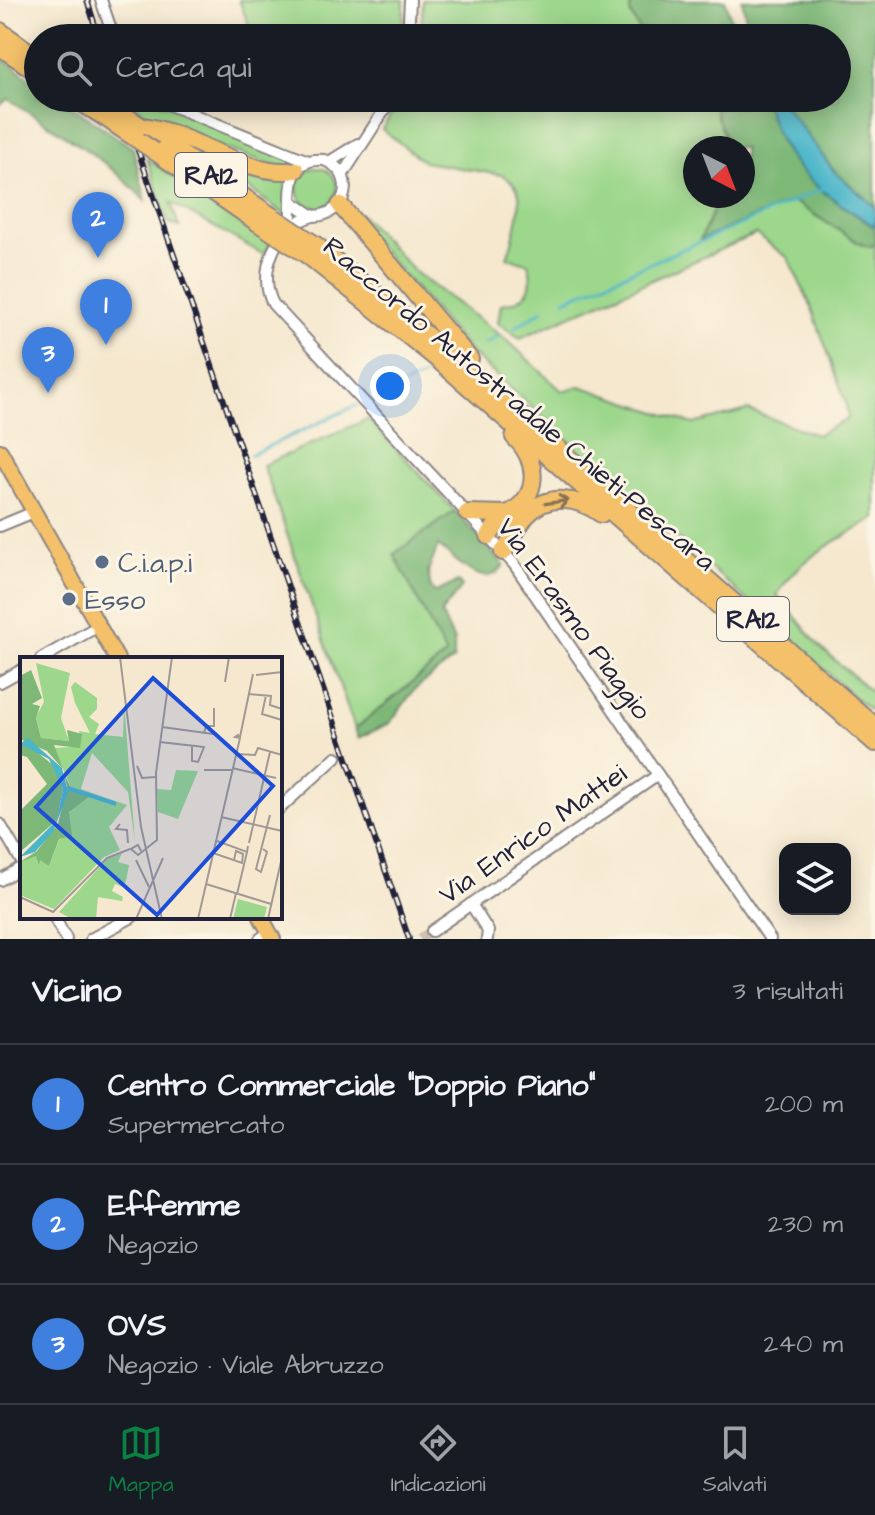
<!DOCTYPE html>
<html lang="it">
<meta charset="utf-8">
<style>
body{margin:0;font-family:"Architects Daughter",sans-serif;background:#242831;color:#f1f3f6}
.controls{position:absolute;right:24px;bottom:24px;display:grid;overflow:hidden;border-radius:16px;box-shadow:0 4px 20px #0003}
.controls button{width:72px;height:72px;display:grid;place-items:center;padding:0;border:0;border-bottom:2px solid #363941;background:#171b24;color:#f1f3f6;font:40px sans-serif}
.compass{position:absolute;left:683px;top:136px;width:72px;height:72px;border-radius:50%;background:#171b24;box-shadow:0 4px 20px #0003;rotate:138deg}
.you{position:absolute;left:390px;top:386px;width:28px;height:28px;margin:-20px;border:6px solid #fff;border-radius:50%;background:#1a73e8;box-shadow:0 0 0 12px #1a73e833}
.badge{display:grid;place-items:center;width:52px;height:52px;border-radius:50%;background:#0b8043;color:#fff;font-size:26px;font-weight:700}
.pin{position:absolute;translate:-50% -66px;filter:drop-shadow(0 2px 4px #0008)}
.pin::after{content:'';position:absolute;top:42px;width:28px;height:24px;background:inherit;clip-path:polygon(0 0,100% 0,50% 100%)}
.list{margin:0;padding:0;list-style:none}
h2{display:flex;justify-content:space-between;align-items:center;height:104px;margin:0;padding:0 32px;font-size:34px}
h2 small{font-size:26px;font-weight:400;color:#9ea1a6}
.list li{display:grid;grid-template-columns:52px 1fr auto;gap:24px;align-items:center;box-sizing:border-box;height:120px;padding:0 32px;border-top:2px solid #363941}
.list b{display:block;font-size:30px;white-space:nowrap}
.list p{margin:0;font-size:26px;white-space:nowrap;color:#9ea1a6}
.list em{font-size:26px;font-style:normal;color:#9ea1a6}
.icon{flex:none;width:44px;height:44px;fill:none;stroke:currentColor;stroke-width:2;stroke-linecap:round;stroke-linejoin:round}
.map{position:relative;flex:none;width:875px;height:939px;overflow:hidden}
.search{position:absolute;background:#171b24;box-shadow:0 4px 20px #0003;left:24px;right:24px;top:24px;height:88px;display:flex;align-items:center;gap:20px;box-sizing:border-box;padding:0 28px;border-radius:44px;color:#9ea1a6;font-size:30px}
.sheet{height:464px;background:#171b24}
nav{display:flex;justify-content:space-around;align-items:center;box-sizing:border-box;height:112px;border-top:2px solid #363941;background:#171b24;font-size:22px;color:#9ea1a6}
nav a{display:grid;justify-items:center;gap:4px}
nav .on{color:#0b8043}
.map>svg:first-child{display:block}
.green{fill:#9cd78b;stroke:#5f7c63;stroke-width:2}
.forest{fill:#7db877;stroke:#506d59;stroke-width:2}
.water{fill:#4cb6c9;stroke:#376c82;stroke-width:2}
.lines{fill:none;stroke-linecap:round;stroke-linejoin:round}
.stream{stroke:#4cb6c9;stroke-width:3}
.minor-tunnel{stroke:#cbc0b1;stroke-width:10;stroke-dasharray:10 5;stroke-linecap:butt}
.minor-casing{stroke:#8c8585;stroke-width:14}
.major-casing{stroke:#8c8585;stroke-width:18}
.highway-casing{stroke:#8c8585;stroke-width:20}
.minor{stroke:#fff;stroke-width:10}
.major{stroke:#f4c16a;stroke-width:14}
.highway{stroke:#f4c16a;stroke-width:16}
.rail-casing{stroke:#22223b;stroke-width:6}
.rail{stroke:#fcf5e5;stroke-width:3;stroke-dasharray:9;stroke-linecap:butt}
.highway-bridge-casing{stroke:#8c8585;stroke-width:20;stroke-linecap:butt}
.highway-bridge{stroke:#f4c16a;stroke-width:16}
.oneway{stroke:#8b7252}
.service-dot{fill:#5c6f8a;stroke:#fcf5e5;stroke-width:3}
.labels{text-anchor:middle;stroke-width:6;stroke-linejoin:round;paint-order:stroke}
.shield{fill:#fcf5e5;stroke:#63616e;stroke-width:2}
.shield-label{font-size:26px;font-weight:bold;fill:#22223b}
.street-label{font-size:28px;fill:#22223b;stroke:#fcf5e5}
.service-label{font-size:28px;fill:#4e5e75;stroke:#fcf5e5;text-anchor:start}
.inset-river{fill:none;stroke:#4cb6c9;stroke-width:4}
.inset-road{fill:none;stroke:#a19994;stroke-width:2}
.view{fill:#1d4ed8;fill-opacity:0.15;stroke:#1d4ed8;stroke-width:4}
.inset-edge{fill:none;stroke:#22223b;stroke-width:4}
</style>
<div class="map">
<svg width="875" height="939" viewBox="0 0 875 939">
<rect width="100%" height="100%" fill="#fcf5e5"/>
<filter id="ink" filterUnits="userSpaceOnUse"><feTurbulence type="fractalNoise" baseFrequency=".0125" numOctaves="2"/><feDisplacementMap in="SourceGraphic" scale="16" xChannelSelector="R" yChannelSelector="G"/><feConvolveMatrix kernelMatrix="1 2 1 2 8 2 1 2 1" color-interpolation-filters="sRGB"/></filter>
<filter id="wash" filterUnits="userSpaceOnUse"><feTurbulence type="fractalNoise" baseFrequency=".006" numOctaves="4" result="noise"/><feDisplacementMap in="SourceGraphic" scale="32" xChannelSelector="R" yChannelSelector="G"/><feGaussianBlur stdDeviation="1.8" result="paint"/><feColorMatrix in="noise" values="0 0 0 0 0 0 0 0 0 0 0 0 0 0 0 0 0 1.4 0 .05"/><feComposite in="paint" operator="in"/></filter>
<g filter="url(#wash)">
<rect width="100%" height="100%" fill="#f5e8cf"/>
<g class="green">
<path d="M239 0H404L403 38H254Z"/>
<path d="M423 0H631L630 13 644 38H421Z"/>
<path d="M135 98C162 98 281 146 297 164L284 168 169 130 134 105Z"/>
<path d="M402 98H723L726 107 714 109 729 148H695V196H720L701 238 793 201 860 244 869 247 875 244V519C838 540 799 557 777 595L821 648 875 695V715L471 353 357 221 360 214 417 274 508 341 562 391 580 386 693 424 748 410 817 435 848 419 846 403 811 306 788 258 756 234 520 338 498 323 501 304C527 301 536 289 528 263L507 258C512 244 522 209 519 194 518 185 509 179 502 175L424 162 382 129Z"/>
<path d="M147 159 271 243 263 254 171 203 179 227 168 222Z"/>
<path d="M219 159 286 182 287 216 220 168Z"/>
<circle cx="317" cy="188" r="20"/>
<path d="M368 419 455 511 395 554 446 655 355 729 263 465Z"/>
</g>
<g class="forest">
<path d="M631 0H725L737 38H644L630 13Z"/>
<path d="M742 0H875V207L834 171 779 98H837V38H750Z"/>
<path d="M0 57 38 84V98H59L133 148 146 202C108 159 56 130 9 99L0 105Z"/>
<path d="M723 98H763C770 113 773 130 782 144 803 183 840 204 875 227V244L869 247 861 244 793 201 700 240 720 196H743V148H729L714 109 726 107Z"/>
<path d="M455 511 504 565C485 594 457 559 438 546L428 572 431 589 436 592 458 582 462 587 441 613 454 641V659L414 690 390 723 359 738 355 729 446 655 394 554Z"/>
</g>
<path class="water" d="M763 98H779L834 171 875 207V227C840 204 803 183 782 144 773 130 770 113 763 98Z"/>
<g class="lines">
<g class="stream">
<path d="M565 300 822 189"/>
<path d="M514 328 543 310"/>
<path d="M485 344 498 336"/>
<path d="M397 388 424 376"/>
<path d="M376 400 383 396"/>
<path d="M250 455 357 405"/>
</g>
</g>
</g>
<g filter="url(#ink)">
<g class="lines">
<path class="minor-tunnel" d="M420 939 432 931"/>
<g class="minor-casing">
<g id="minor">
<path d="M101 0 114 38"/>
<path d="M408 38 410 0"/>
<path d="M153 98 308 161"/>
<path d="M329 162 358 144"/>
<path d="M343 174 392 98"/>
<path d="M313 216C277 224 256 272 273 304L514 564 770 939"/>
<path d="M290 227C294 201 281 156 324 160 357 172 349 216 313 216L294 203"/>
<path d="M0 526 34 512"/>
<path d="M41 659 98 626"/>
<path d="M0 682 22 670"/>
<path d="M280 808 336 757"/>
<path d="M0 824 22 862"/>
<path d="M0 880 22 867"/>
<path d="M471 904 488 931 487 939"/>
<path d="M54 917 66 939"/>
<path d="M432 931 658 775"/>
<path d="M91 939 132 917"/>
<path d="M260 939 269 932"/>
</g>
</g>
<g class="major-casing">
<g id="major">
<path d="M0 451 117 659"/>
<path d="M261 917 273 939"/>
</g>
</g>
<g class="highway-casing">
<g id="highway">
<path d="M0 31 38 58"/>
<path d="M0 47 38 73"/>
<path d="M74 98 104 117"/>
<path d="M141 126C189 130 247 179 296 170"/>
<path d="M155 136 263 210"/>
<path d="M154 151 255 221"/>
<path d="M340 205 470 359"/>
<path d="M316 245 462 364 875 726"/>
<path d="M307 255 437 359 875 743"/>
<path d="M467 513 507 514C541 498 539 460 514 437"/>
<path d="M489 536 503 515"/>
<path d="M503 552C513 541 517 526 527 515 548 492 579 498 601 514"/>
</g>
</g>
<use href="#minor" class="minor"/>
<use href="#major" class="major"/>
<use href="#highway" class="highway"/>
<g class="rail-casing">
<g id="rail">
<path d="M87 0 99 38"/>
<path d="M120 98 409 939"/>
</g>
</g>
<use href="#rail" class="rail"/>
<g class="highway-bridge-casing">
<g id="highway-bridge">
<path d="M98 98 141 126"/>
<path d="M104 117 154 151"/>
<path d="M263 210 316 245"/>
<path d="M255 221 307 255"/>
</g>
</g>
<use href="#highway-bridge" class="highway-bridge"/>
</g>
<defs><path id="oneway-shaft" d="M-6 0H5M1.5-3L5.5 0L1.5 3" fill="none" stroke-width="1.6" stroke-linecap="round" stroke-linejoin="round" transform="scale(2)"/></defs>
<use class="oneway" href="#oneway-shaft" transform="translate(557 502) rotate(-8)"/>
</g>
<g class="service-dot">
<circle cx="102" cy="562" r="8"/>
<circle cx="69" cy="599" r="8"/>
</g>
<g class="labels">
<g class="shield">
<rect x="175" y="153" width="72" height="44" rx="6"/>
<rect x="717" y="597" width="72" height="44" rx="6"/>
</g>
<g class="shield-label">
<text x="211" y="184">RA12</text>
<text x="753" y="628">RA12</text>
</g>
<g class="street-label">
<text transform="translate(520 403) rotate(40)" y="10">Raccordo Autostradale Chieti-Pescara</text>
<text transform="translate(575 618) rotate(54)" y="10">Via Erasmo Piaggio</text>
<text transform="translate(532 833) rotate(-35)" y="10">Via Enrico Mattei</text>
</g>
<g class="service-label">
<text x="118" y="572">C.i.a.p.i</text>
<text x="85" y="609">Esso</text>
</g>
</g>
<g transform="translate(20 657)">
<rect width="262" height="262" fill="#f5e8cf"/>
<path d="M16 6 50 16 41 61 49 84 21 81 16 60 24 45ZM55 25 77 41V52L69 60 79 67 75 77 103 80 104 47 115 184 108 135 72 96 61 132 107 148 89 170 100 193 84 200 34 252 0 238V205L16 198 29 209 50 154 69 139 52 133 34 91 52 90 61 84 59 74 70 76 55 46 51 30ZM156 113 178 114 158 162 138 155 137 132 151 133ZM102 196 98 205 109 208 106 224 103 230 95 227 92 234 103 240 102 244 78 240 76 262H52L39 255 87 202ZM218 242 247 250 244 262H213Z" fill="#9cd78b"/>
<path d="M11 13 22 41 12 47 20 49 16 61 21 81 49 84 47 73 62 77 60 91 34 88 43 112 27 94 0 82V19ZM6 86 34 109 43 132 37 163 0 195V154L27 127 7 100 0 98V87ZM44 117 52 133 70 139 49 155 52 179 39 182 29 209 20 203 19 208 16 199 0 205 17 194 38 167 47 129Z" fill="#7db877"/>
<path d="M8 81 42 111 48 135 33 175 15 195 0 200 37 163 43 132 29 102 0 87Z" fill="#4cb6c9"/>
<path class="inset-river" d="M48 131 96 147"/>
<path class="inset-road" d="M100 0 121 170 142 262M236 18 262 15M205 25 209 0M229 37 251 39 250 48 262 52M246 38 242 57 262 63M142 70 193 77M184 76 186 69H194V51M220 80 233 17M140 85 166 88 176 89 184 90 178 105 172 104V88M217 97 235 98 238 91 262 98M117 109 122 121 136 120M212 111 256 121M184 113H212M201 160 262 174M100 167 96 172 107 173 108 186M197 184 227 195 228 189M229 186 250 95M243 192 247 195 241 215 236 212 250 158M121 194 118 188 111 192 118 198 137 183 136 116 152 0M193 196 222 206 223 197 216 194 214 203M116 203 129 230M186 227 251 247M217 237 227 195M0 240 33 255 87 201 110 192M116 262 143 201M178 262 220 81 215 80 218 78 220 81M210 262 216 236M248 262 262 200"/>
<path class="view" d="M133 21 253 129 137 258 16 150Z"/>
<rect width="262" height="262" class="inset-edge"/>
</g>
</svg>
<div class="controls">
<button><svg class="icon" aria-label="layers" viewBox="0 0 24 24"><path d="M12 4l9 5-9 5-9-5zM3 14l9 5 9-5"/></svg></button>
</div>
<svg class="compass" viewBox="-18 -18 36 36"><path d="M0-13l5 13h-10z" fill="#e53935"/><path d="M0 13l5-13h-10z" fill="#9ea1a6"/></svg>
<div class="you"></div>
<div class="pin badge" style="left:106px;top:345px;background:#3f7fe0">1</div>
<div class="pin badge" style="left:98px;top:258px;background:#3f7fe0">2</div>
<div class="pin badge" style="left:48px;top:393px;background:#3f7fe0">3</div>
<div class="search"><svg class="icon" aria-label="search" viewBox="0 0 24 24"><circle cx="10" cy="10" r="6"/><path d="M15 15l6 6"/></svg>Cerca qui</div>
</div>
<section class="sheet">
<h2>Vicino<small>3 risultati</small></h2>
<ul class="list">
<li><span class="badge" style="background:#3f7fe0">1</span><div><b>Centro Commerciale &quot;Doppio Piano&quot;</b><p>Supermercato</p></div><em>200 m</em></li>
<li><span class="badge" style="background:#3f7fe0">2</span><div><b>Effemme</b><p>Negozio</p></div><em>230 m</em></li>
<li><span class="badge" style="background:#3f7fe0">3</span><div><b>OVS</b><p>Negozio · Viale Abruzzo</p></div><em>240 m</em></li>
</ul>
</section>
<nav>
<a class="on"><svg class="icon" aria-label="map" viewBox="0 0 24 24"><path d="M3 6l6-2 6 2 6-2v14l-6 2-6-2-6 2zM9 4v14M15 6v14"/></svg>Mappa</a>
<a><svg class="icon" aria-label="directions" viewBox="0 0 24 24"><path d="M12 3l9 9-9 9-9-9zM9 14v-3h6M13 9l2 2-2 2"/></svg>Indicazioni</a>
<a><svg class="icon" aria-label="saved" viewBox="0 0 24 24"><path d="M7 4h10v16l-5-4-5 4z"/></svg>Salvati</a>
</nav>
